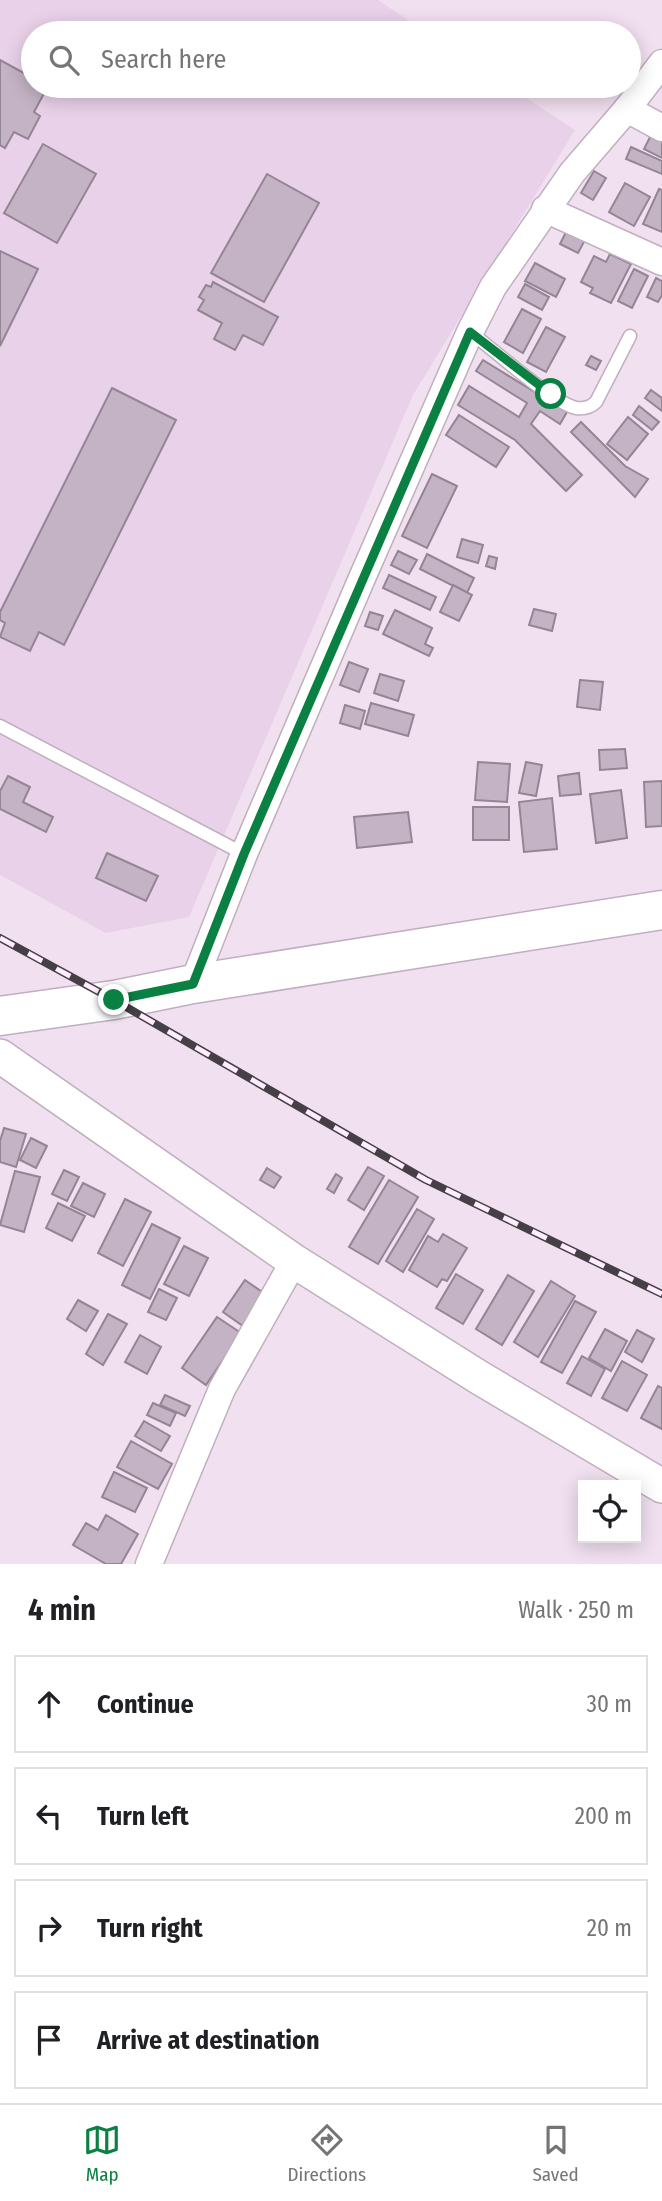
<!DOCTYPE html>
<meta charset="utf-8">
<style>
body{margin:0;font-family:"Fira Sans Condensed",sans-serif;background:#f6f6f6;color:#202124}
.controls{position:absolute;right:21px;bottom:21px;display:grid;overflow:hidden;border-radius:0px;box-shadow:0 4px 18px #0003}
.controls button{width:63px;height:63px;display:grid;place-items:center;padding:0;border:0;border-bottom:2px solid #e0e0e0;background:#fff;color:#202124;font:35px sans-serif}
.stop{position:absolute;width:21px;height:21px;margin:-16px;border:5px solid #0b8043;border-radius:50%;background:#fff}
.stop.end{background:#0b8043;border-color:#fff;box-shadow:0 2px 7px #0008}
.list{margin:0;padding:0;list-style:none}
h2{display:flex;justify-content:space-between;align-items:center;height:91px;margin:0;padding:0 28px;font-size:30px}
h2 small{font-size:23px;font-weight:400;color:#757577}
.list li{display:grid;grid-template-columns:46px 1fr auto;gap:21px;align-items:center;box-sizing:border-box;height:98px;margin:0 14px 14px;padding:0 14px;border:2px solid #e0e0e0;border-radius:0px}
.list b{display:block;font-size:26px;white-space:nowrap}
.list em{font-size:23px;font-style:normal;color:#757577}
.icon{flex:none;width:38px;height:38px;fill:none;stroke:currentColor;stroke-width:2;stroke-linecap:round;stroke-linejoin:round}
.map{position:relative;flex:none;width:662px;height:1564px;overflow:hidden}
.search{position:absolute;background:#fff;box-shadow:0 4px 18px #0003;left:21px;right:21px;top:21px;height:77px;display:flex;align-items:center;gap:18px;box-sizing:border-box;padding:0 24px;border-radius:38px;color:#757577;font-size:26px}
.sheet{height:539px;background:#fff}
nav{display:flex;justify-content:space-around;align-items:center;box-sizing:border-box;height:98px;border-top:2px solid #e0e0e0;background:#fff;font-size:19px;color:#757577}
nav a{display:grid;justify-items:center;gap:4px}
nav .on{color:#0b8043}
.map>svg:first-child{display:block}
.built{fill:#e9d2e9}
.building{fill:#c4b3c4;stroke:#948594;stroke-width:2}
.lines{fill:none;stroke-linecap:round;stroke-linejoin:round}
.service-casing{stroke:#c0afbf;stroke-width:15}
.minor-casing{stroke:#c0afbf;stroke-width:29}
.tertiary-casing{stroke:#c0afbf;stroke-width:36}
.primary-casing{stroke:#c0afbf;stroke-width:41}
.service{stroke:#fff;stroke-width:12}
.minor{stroke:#fff;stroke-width:26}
.tertiary{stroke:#fff;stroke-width:33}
.primary{stroke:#fff;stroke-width:38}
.rail-casing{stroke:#463f46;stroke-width:8}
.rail{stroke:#feedfe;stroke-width:5;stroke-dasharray:16;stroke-linecap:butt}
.route{stroke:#0b8043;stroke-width:9}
</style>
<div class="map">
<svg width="662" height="1564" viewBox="0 0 662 1564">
<rect width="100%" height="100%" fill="#f1e0f0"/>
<path class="built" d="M0 0H378L428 33H33V86H508L575 130 413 395 189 917 106 933 0 875Z"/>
<g class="building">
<path d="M0 60 33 78V86H48L34 112 40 116 28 139 14 132 5 148 0 145Z"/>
<path d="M651 135 662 141V158L644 149Z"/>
<path d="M43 144 96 174 57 243 4 213Z"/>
<path d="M631 147 662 161V174L626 159Z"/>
<path d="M594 171 606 178 593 200 581 193Z"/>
<path d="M267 174 319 203 264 302 211 273Z"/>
<path d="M625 183 650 197 634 226 609 212Z"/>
<path d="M659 189 662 190V232L643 224Z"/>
<path d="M567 230 585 240 578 253 560 244Z"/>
<path d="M0 251 38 269 0 346Z"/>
<path d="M610 254 631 264 611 303 590 293 593 288 581 282 594 256 606 262Z"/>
<path d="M535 263 565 279 556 297 525 281Z"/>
<path d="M634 269 648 276 632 308 618 301Z"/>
<path d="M656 278 662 281V295L658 302 647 297Z"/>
<path d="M213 282 278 317 263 345 243 335 235 350 214 339 222 323 198 310 204 300 199 297 206 285 211 287Z"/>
<path d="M525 284 549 297 542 310 518 297Z"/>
<path d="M522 309 541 319 523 353 504 342Z"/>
<path d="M546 327 565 337 546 372 527 362Z"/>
<path d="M591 356 601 361 596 370 586 365Z"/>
<path d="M483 360 567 412 560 424 540 411 531 424 582 475 566 491 515 440 458 405 469 386 519 417 527 403 476 371Z"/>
<path d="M112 388 176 420 64 645 39 632 30 651 0 637 5 623 0 620V612Z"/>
<path d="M651 390 662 398V411L645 398Z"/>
<path d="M639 406 659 422 652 430 633 415Z"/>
<path d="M459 415 509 447 496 467 446 435Z"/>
<path d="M628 417 648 434 627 460 607 444Z"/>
<path d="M581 422 625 466 648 479 635 497 571 432Z"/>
<path d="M432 474 457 486 427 548 402 536Z"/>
<path d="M462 539 483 545 478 563 457 557Z"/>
<path d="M398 551 417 560 409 574 391 565Z"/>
<path d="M427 554 474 578 467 593 420 569Z"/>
<path d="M489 556 497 558 495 569 486 566Z"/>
<path d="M389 575 436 597 430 610 383 588Z"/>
<path d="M453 585 472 595 459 621 440 612Z"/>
<path d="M534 609 556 614 552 631 529 625Z"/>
<path d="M395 610 432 628 425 644 433 648 429 656 383 634Z"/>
<path d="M370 612 383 616 378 630 365 626Z"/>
<path d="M349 662 368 669 359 692 340 685Z"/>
<path d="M380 674 404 681 398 701 374 693Z"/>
<path d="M580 680 603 682 600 710 577 707Z"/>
<path d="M371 703 414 715 408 736 365 724Z"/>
<path d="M345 705 365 711 360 729 340 723Z"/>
<path d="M625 749 627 768 600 770 599 750Z"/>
<path d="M478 762 510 764 507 802 475 800Z"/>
<path d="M526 762 542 765 536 796 519 793Z"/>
<path d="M579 773 581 794 560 796 558 776Z"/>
<path d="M8 776 30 787 23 802 53 817 46 832 0 809V791Z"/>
<path d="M662 781V826L646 827 644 782Z"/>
<path d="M621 790 627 838 596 843 590 794Z"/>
<path d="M552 798 557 849 524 852 519 802Z"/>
<rect x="473" y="807" width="36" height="33"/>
<path d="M408 812 412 842 357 848 354 817Z"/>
<path d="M107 853 158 876 146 901 96 878Z"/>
<path d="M4 1128 26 1134 16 1167 0 1162V1141Z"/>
<path d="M31 1138 47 1146 36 1168 20 1160Z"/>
<path d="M368 1167 384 1176 364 1210 348 1200Z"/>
<path d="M267 1168 281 1177 274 1188 260 1180Z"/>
<path d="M64 1170 79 1177 67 1201 52 1194Z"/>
<path d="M15 1171 40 1177 24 1232 0 1225Z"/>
<path d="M336 1174 342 1178 334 1193 327 1189Z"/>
<path d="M389 1180 418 1197 378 1264 349 1247Z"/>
<path d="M83 1183 105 1194 94 1217 71 1206Z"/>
<path d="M125 1199 151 1212 123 1266 98 1253Z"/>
<path d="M58 1203 85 1216 72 1241 46 1228Z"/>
<path d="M417 1209 434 1219 403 1272 386 1261Z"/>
<path d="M152 1224 180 1238 150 1299 122 1285Z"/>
<path d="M443 1234 467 1248 447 1281 442 1279 437 1287 409 1270 428 1236 438 1242Z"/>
<path d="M184 1246 208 1258 189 1296 164 1284Z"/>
<path d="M456 1274 483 1290 463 1324 436 1308Z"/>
<path d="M508 1275 534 1291 502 1345 476 1329Z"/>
<path d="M245 1280 265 1294 243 1326 223 1312Z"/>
<path d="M551 1281 575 1296 538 1357 514 1342Z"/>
<path d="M159 1289 177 1298 166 1320 148 1312Z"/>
<path d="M78 1300 98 1311 86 1331 67 1319Z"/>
<path d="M575 1301 596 1312 562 1373 541 1362Z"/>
<path d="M108 1314 127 1324 103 1365 86 1354Z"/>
<path d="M217 1317 241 1333 206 1385 182 1368Z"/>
<path d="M605 1329 627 1341 611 1371 589 1358Z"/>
<path d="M637 1330 654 1339 642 1362 625 1352Z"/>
<path d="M140 1335 161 1347 147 1374 125 1362Z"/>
<path d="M582 1356 605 1369 591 1396 567 1383Z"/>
<path d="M622 1361 647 1375 627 1411 602 1398Z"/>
<path d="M658 1386 662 1388V1429L641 1418Z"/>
<path d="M165 1395 190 1406 185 1416 160 1405Z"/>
<path d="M153 1403 176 1413 170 1426 147 1415Z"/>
<path d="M144 1421 170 1436 161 1451 135 1436Z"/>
<path d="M131 1441 172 1464 158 1489 117 1467Z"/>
<path d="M114 1472 147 1488 135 1512 102 1497Z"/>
<path d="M106 1515 138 1534 121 1564H106L73 1545 86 1523 98 1530Z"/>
</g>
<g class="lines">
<g class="service-casing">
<g id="service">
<path d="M470 332C493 349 553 403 576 408 584 409 590 408 596 402L630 336"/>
<path d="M0 726 244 854"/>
</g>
</g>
<g class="minor-casing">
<g id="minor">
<path d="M627 109 662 128"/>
<path d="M545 209 662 262"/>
<path d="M193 984 244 854 362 578 470 332 493 287 572 173 627 109 662 63"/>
<path d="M149 1564 222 1389 294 1261"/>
</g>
</g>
<g class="tertiary-casing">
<path id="tertiary" d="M0 1056 294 1261 480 1378 662 1486"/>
</g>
<g class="primary-casing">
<path id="primary" d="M0 1016 114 1000 193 984 662 910"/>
</g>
<use href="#service" class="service"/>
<use href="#minor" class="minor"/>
<use href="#tertiary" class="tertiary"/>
<use href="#primary" class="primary"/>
<g class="rail-casing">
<path id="rail" d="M0 938 114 1000 426 1180 662 1294"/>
</g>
<use href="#rail" class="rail"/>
</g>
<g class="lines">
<path class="route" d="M114 1000 193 984 244 854 470 332 551 394"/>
</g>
</svg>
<div class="controls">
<button><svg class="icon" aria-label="locate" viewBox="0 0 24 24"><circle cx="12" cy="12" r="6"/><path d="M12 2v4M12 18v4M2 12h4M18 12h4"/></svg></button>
</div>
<div class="stop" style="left:551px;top:394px"></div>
<div class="stop end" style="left:114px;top:1000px"></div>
<div class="search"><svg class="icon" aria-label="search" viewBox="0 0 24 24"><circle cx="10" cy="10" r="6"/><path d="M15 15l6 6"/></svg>Search here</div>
</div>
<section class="sheet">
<h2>4 min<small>Walk · 250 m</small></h2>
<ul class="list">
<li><svg class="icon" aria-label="ahead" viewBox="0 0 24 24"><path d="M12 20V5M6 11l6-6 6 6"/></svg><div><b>Continue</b></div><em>30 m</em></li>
<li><svg class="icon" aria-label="left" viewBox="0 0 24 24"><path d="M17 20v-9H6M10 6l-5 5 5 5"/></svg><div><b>Turn left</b></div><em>200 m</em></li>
<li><svg class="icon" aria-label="right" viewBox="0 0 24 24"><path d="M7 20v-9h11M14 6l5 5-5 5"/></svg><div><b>Turn right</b></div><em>20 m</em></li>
<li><svg class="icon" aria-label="arrive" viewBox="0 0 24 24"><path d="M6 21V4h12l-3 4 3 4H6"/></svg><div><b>Arrive at destination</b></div></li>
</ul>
</section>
<nav>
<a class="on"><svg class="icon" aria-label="map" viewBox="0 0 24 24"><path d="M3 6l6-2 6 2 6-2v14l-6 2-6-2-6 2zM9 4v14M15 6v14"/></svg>Map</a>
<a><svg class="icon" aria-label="directions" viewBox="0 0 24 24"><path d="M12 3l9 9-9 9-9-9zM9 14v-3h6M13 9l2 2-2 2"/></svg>Directions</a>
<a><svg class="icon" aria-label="saved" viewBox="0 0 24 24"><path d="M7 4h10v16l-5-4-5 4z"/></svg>Saved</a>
</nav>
